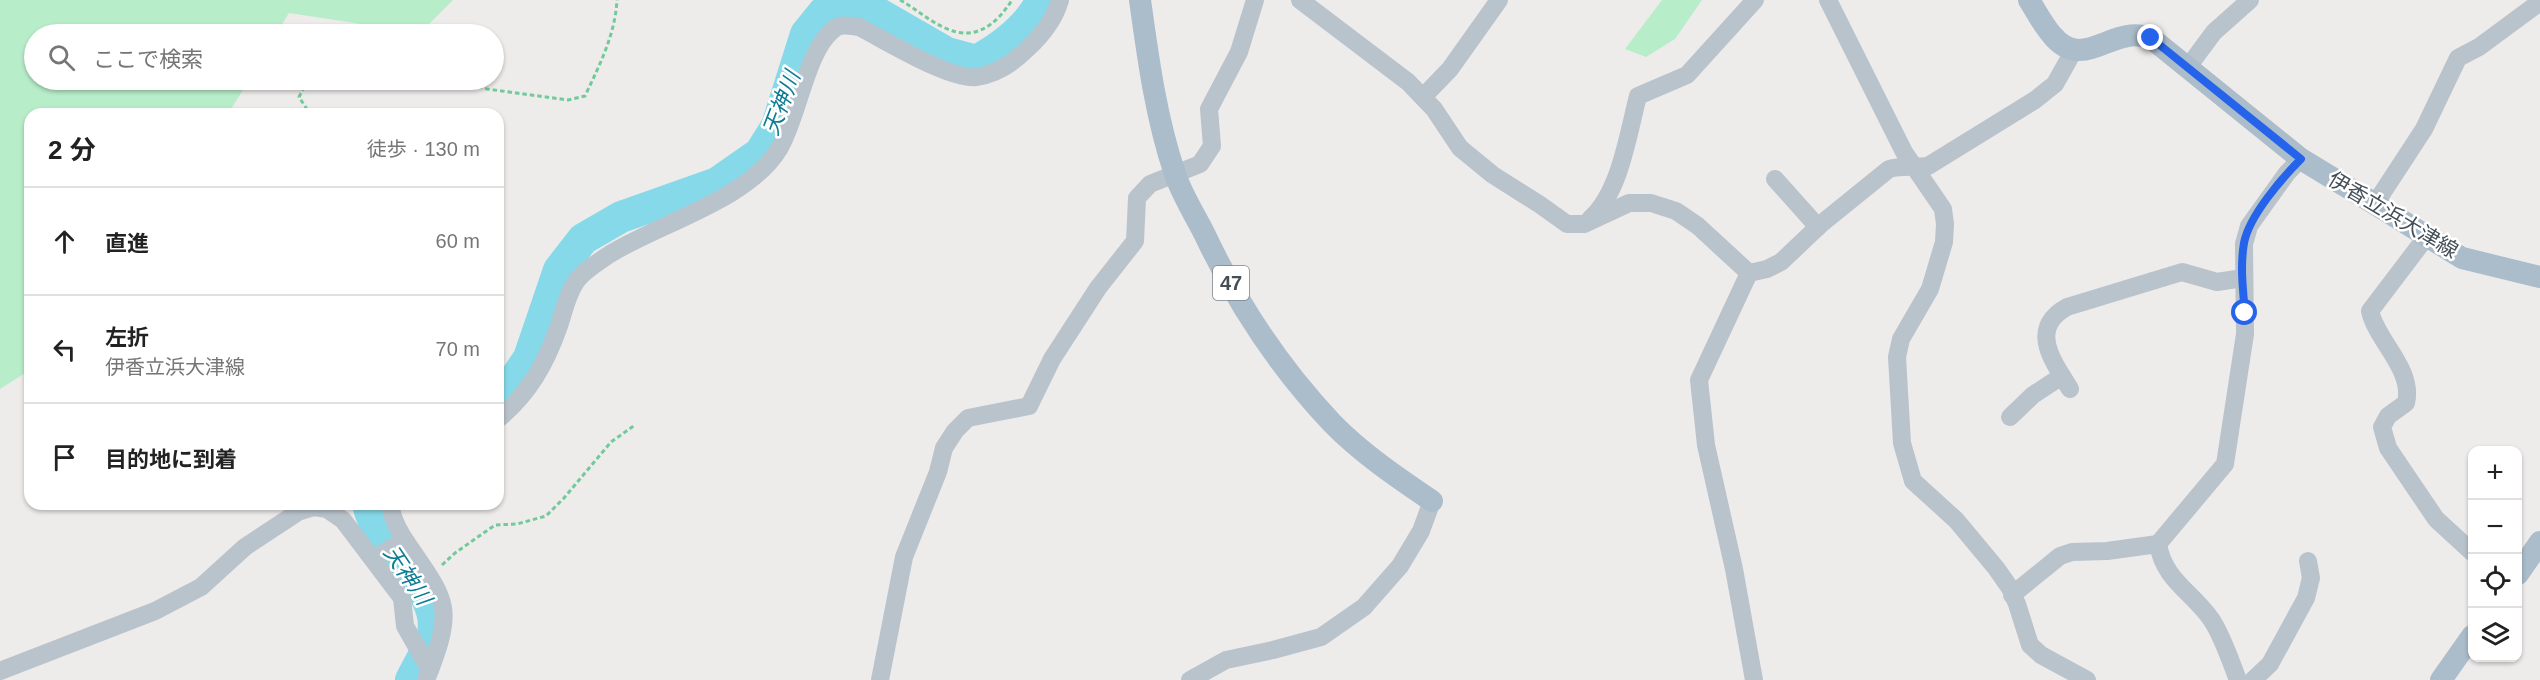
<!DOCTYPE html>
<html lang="ja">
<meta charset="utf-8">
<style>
body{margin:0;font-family:Arial,"Noto Sans JP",sans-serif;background:#f2f2f2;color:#222}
.controls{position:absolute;right:18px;bottom:18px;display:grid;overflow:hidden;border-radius:12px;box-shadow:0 2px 4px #0004}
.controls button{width:54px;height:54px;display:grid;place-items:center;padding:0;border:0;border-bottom:2px solid #e0e0e0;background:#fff;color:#222;font:30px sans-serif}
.stop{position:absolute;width:18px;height:18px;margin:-14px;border:4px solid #2563eb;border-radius:50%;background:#fff}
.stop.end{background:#2563eb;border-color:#fff;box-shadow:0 2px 6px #0008}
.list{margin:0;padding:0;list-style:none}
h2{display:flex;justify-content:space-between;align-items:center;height:78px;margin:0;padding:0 24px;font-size:26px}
h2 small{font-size:20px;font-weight:400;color:#767676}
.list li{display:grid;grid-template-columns:39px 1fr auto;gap:18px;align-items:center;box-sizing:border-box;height:108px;padding:0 24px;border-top:2px solid #e0e0e0}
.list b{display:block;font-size:22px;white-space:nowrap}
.list p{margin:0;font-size:20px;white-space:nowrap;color:#767676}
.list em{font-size:20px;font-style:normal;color:#767676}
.icon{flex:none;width:33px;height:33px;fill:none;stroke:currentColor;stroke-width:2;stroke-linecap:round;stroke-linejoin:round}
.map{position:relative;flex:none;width:2540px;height:680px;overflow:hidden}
.search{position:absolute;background:#fff;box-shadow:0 2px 4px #0004;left:24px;top:24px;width:480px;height:66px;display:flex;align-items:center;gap:15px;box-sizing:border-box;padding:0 21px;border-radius:33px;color:#767676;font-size:22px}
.panel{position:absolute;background:#fff;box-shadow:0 2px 4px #0004;left:24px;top:108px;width:480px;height:402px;border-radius:18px}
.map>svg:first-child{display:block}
.green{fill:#b8edca}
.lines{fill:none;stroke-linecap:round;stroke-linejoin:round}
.river{stroke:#86d9e9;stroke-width:32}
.path{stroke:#71ca9a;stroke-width:3;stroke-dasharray:4.5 3;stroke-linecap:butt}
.minor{stroke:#b9c3cb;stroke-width:18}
.major{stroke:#abbcca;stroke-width:22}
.route{stroke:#2563eb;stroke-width:8}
.labels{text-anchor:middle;stroke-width:5;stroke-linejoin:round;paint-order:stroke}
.shield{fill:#fff;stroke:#7c848a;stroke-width:1.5}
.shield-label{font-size:20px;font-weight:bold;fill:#444f58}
.street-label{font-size:21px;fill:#444f58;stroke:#fff}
.water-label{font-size:22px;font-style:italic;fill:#0e7d93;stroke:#fff}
</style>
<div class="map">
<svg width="2540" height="680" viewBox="0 0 2540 680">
<rect width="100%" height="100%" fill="#eeebeb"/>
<g class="green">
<path d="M0 0H453L420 33 289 13 276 34H34V80H249L228 114H30V370L0 389Z"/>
<path d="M1662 0H1702L1675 39 1646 57 1625 49Z"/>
</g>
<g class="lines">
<g class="river">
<path d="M498 396 508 389 529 358 559 270 583 239 621 217 717 183 760 153 777 126 806 34 823 13 842 2 867 7 947 53 976 61C1002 47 1028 27 1042 0"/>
<path d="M368 504C377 551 446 590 432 638 427 652 417 667 411 680"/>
</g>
<g class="path">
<path d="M900 0C915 8 929 21 945 28 975 42 996 25 1012 0"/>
<path d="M308 80 299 97 310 114"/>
<path d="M434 80 468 82 487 89 568 100 585 96C600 64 615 35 617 0"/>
<path d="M442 565 455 553 495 525 517 524 546 516 564 498 611 442 635 425"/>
</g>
<g class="minor">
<path d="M1300 0 1408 82 1434 109 1460 148 1493 175 1539 204 1567 224H1584L1629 203H1651L1676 211 1698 226 1749 273"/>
<path d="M1828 0 1904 152 1943 209 1945 224 1944 242 1930 289 1901 339 1897 357 1902 443 1913 481 1956 520 1996 568 2010 588 2017 604 2030 645 2041 655 2087 680"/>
<path d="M2188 67 2214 32 2250 0"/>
<path d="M1423 97 1450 69 1499 0"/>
<path d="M1775 179 1818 227"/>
<path d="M2375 204 2424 129 2458 58 2479 47 2540 2"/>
<path d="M1590 219C1620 193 1628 134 1638 96L1687 75 1755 0"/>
<path d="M2427 236 2370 311C2377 342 2414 369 2406 403L2388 416 2382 427 2388 448 2436 519 2472 552"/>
<path d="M2070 389C2053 361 2028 329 2067 307L2182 272 2217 282 2243 278"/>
<path d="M2010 417 2033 395 2062 376"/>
<path d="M498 419C529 394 546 363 559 326 564 311 568 291 578 279 586 269 600 261 610 254 660 223 748 200 779 149 798 118 806 51 833 30 840 23 850 26 859 27 885 40 949 80 976 77 997 74 1013 63 1027 49 1041 36 1055 18 1060 0"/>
<path d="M390 504C392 519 401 535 409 546 446 600 454 607 430 670"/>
<path d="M374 559 404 540"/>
<path d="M2012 595 2060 556 2072 552 2107 551 2158 544"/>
<path d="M0 671 155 611 201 587 245 547 298 512 314 507 327 509 343 520 402 598 405 626 430 670 426 680"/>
<path d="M880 680 904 557 938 472 944 448 955 431 968 418 1029 406 1052 359 1098 288 1135 241 1137 198 1150 184 1200 164 1212 146 1209 109 1239 52 1255 0"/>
<path d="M1190 680 1226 660 1273 650 1321 637 1364 607 1400 566 1421 531 1432 501"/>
<path d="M1754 680 1734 569 1706 445 1699 380 1749 273 1767 269 1781 262 1821 224 1889 169C1902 165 1914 168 1928 166L2035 100 2055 84 2074 50"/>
<path d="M2238 680C2230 660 2223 637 2211 619 2191 591 2164 580 2158 544L2225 464 2245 334 2244 244 2249 226 2287 173 2301 159"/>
<path d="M2253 680 2270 664 2306 598 2311 578 2308 561"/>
</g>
<g class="major">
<path d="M1140 0C1148 58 1156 118 1175 174 1182 195 1195 215 1205 235 1237 303 1280 368 1332 423 1361 453 1398 478 1432 501"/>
<path d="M2029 0C2036 11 2043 25 2052 35 2077 66 2101 40 2128 36 2136 34 2143 36 2151 38L2301 159 2375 204 2462 258 2540 277"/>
<path d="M2518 574 2540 542"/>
<path d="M2441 680 2472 636"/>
</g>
</g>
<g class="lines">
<path class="route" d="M2151 38 2301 159C2282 178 2249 216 2244 243 2240 266 2243 291 2245 313"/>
</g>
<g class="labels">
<rect class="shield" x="1213" y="266" width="36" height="34" rx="4.5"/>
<g class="shield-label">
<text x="1231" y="290">47</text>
</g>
<g class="street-label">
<text transform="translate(2393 215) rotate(31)" y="7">伊香立浜大津線</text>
</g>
<g class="water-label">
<text transform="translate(781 103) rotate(-69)" y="8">天神川</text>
<text transform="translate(408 575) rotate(56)" y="8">天神川</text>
</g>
</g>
</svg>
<div class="controls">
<button>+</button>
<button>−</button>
<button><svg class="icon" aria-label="locate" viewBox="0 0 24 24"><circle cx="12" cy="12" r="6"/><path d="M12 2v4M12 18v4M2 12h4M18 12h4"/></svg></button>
<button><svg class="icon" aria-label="layers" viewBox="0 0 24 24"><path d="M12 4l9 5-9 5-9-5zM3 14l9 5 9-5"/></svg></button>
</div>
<div class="stop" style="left:2245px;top:313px"></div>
<div class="stop end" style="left:2151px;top:38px"></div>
<div class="search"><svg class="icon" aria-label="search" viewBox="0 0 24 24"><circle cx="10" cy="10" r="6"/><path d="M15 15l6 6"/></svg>ここで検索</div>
<section class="panel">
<h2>2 分<small>徒歩 · 130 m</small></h2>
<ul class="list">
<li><svg class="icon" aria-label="ahead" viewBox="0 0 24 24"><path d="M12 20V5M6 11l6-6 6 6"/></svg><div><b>直進</b></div><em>60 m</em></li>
<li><svg class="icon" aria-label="left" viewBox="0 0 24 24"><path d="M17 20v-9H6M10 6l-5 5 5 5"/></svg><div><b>左折</b><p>伊香立浜大津線</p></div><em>70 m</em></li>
<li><svg class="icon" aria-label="arrive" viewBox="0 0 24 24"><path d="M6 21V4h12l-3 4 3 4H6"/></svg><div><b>目的地に到着</b></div></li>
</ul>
</section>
</div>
